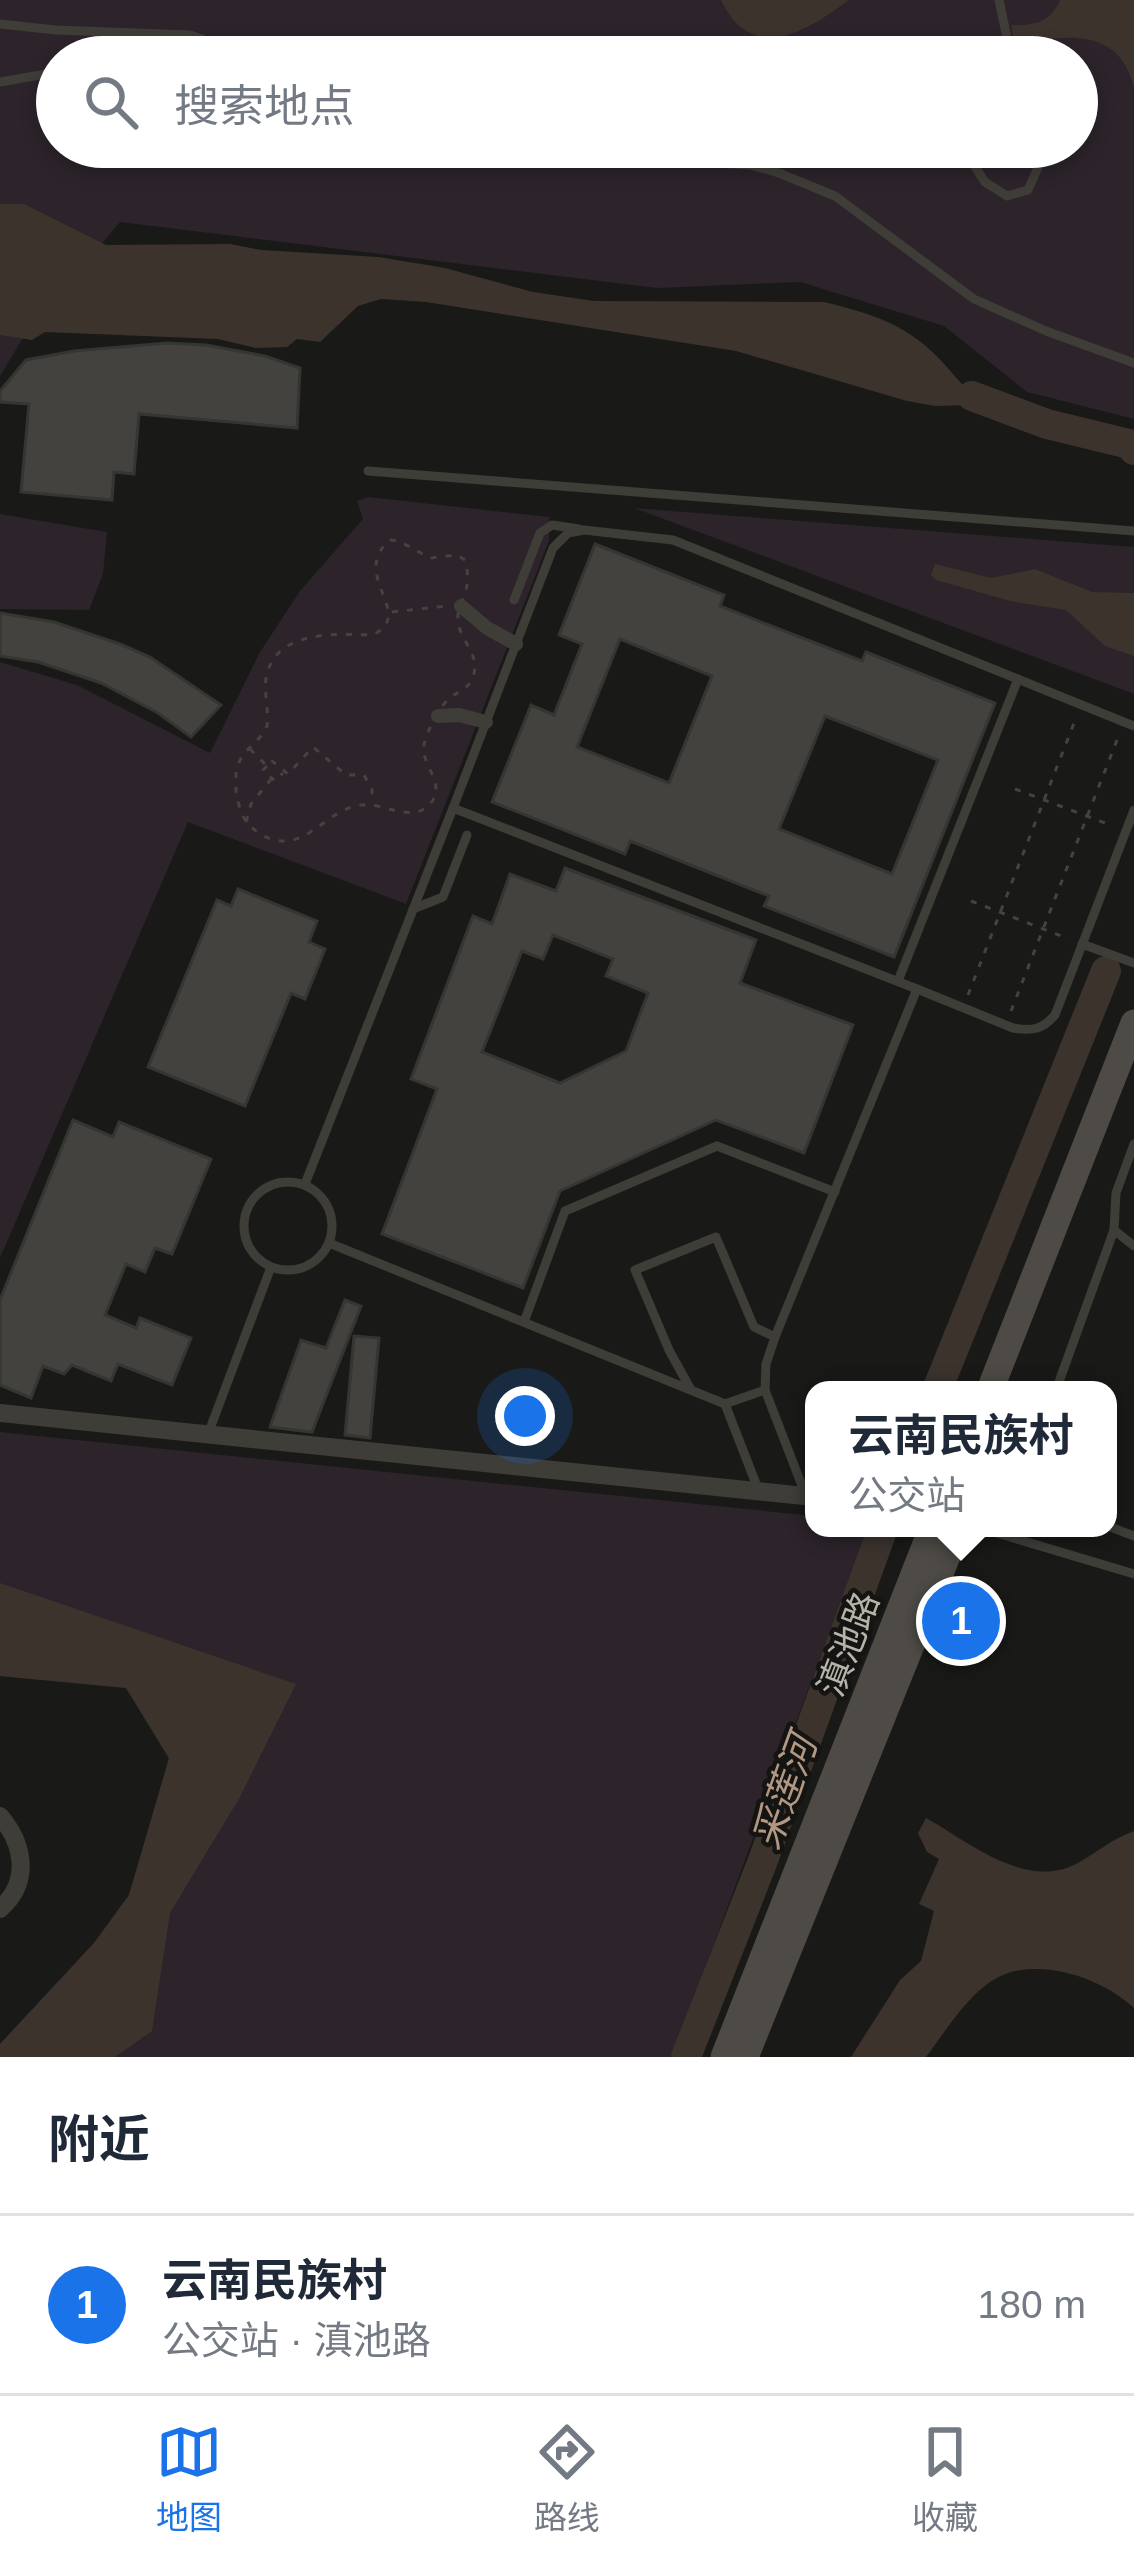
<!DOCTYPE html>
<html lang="zh">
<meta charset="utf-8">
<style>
body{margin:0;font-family:Helvetica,"Noto Sans SC",sans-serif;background:#f2f2f3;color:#1f2937}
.you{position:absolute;left:525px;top:1416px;width:42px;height:42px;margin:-30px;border:9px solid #fff;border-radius:50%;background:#1a73e8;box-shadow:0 0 0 18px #1a73e833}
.badge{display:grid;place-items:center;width:78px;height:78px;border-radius:50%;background:#1a73e8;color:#fff;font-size:39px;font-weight:700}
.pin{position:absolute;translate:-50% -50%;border:6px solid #fff;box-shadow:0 3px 12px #0006}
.popup{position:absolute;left:805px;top:1381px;width:312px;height:156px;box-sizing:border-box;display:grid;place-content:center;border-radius:24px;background:#fff;filter:drop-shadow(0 3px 9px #0005);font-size:39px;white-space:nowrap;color:#747a83}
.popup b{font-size:45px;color:#1f2937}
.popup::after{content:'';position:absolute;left:50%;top:100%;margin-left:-24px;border:24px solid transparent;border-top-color:#fff}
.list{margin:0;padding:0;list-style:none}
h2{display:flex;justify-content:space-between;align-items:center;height:156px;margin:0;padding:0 48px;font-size:51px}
h2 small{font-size:39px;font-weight:400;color:#747a83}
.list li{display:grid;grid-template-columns:78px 1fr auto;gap:36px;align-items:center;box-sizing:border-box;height:180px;padding:0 48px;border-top:3px solid #e0e1e3}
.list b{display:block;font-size:45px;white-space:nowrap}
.list p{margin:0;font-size:39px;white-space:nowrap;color:#747a83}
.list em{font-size:39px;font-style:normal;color:#747a83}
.icon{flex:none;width:66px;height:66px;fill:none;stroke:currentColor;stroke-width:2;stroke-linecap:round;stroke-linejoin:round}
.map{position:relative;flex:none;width:1134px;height:2057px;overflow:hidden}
.search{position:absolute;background:#fff;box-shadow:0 6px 18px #0003;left:36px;right:36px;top:36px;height:132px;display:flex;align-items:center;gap:30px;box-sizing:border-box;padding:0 42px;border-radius:66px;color:#747a83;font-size:45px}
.sheet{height:336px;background:#fff}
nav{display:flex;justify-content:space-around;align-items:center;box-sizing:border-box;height:168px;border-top:3px solid #e0e1e3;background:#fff;font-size:33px;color:#747a83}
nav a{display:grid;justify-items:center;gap:6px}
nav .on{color:#1a73e8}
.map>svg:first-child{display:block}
.green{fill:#2c232b;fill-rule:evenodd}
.water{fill:#3c332d}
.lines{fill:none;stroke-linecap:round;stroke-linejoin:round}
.river{stroke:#3c332d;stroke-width:30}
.building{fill:#43423e;stroke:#353531;stroke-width:3;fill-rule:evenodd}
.path{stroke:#45433e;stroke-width:3;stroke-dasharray:6 9;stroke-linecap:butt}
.service{stroke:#3e3d38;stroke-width:9}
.pedestrian{stroke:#3e3d38;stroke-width:14}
.minor{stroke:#3e3d38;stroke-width:18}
.secondary{stroke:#4e4b46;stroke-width:27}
.labels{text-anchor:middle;stroke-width:9;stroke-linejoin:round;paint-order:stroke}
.street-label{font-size:36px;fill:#b8b3a9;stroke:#141412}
.water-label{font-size:39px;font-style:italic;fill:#b29782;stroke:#141412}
</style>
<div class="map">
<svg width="1134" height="2057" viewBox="0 0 1134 2057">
<rect width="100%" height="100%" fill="#191917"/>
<g class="green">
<path d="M0 0H1134V419L1027 392 944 326 800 282 657 288 120 222 24 336 0 376ZM57 57H1077V147H57Z"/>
<path d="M368 497 549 517V541L406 904 188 822 0 1258V662L77 685 210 753 260 652 300 591 363 519 357 501Z"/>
<path d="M634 508 1134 547V694Z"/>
<path d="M0 514 107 532 103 574 89 610 0 609Z"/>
<path d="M0 1432 814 1516V1528H868L672 2057H0V2044L94 1943 129 1895 169 1759 126 1688 0 1676Z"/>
</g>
<g class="water">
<path d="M721 0H849C808 30 753 67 721 0Z"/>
<path d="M1060 0H1134V87C1117 24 1065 38 1014 42L1011 25C1034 26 1051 22 1060 0Z"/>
<path d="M0 204H24L106 245 230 244 261 250 379 257 445 268 533 292 594 301 824 302C882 316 915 328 953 374 962 385 971 391 972 405L935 406 907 401 736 351 426 302 381 299 358 306 320 342 297 339 287 347 256 348 218 339 45 332 32 340 0 335Z"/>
<path d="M935 564 991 578 1035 569 1092 592 1134 593V656L1105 646 1066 610 1014 602 936 580 931 575Z"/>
<path d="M0 1583 296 1684 240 1797 170 1913 152 2031 115 2057H0V2044L94 1943 129 1895 169 1758 126 1688 0 1676Z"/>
<path d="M926 1818C969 1842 1025 1890 1076 1864 1097 1853 1108 1841 1134 1831V2008C1104 1979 1043 1958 1003 1975 970 1989 947 2030 926 2057H851L900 1980 921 1961 934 1911 919 1904 939 1859 927 1852 918 1833Z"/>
</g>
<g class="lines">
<g class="river">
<path d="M972 396 1047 424 1129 444 1134 450"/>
<path d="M937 1390 1106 971"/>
<path d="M686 2057 762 1863 883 1528"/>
</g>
</g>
<g class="building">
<path d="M167 343 206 345 265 356 300 368 297 428 139 414 134 474 114 472 112 500 21 492 29 404 0 402V391L26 360 74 351Z"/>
<path d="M595 544 724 595 720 606 862 661 866 652 995 703 894 957 764 906 769 896 630 841 625 854 492 802 531 705 554 715 582 644 559 635ZM620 639 712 676 669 783 577 747ZM825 716 938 760 892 874 779 829Z"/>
<path d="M0 613 54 622 120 644 150 657 221 705 191 737 158 713 101 683 38 662 0 656Z"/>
<path d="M565 868 756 940 740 983 853 1025 804 1153 716 1120 560 1191 523 1288 382 1234 437 1089 411 1079 473 916 492 924 510 874 556 891ZM553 935 613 959 606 976 648 993 626 1051 560 1083 482 1052 522 951 543 959Z"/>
<path d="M238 889 317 921 309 942 325 949 305 999 291 993 245 1106 148 1067 217 900 231 906Z"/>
<path d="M73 1120 113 1137 119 1122 211 1159 172 1254 155 1248 145 1272 126 1264 105 1315 136 1328 140 1318 191 1338 172 1385 118 1364 111 1381 72 1365 64 1374 43 1366 31 1398 0 1385V1300Z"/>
<path d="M345 1300 361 1306 312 1432 270 1427 301 1340 326 1348Z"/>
<path d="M354 1336 379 1338 370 1438 345 1435Z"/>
</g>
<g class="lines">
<g class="path">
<path d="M390 540 399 541 430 558 457 555 465 560C474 596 456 598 458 621 460 643 484 656 471 681 466 690 457 692 450 698 440 705 426 733 424 745 420 765 448 784 430 804 412 824 383 802 361 805 324 809 304 858 262 835 254 830 247 824 243 816 235 799 231 770 244 754 252 744 261 739 267 726 269 711 264 694 266 678 275 629 336 634 372 635 418 615 348 575 390 540Z"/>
<path d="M392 612 447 606"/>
<path d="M250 749 267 766 272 761 288 774 313 747 346 775H364L372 790V803"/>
<path d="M267 766 263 770 275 781 283 773"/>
<path d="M1015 789 1113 826"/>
<path d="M246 822 251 804 272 778"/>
<path d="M971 901 1069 939"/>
<path d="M968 995 1076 718"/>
<path d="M1011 1011 1119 735"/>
</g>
<g class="service">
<path d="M999 0 1011 57"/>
<path d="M0 24 55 30 190 35 202 39 222 57"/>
<path d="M0 82 57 72"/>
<path d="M565 147 591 151 605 147"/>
<path d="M656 147 696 162 751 165 779 173 835 196 974 299 1046 331 1134 363"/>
<path d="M808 147C828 149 845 166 865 163 879 161 890 151 903 147"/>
<path d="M962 147 985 182 1007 196 1028 190 1047 147"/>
<path d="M720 163 736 147"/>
<path d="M368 471 1134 531"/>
<path d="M514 600 540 533 552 525 579 529"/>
<path d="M453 808 553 548 568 533 584 530 673 540 1134 726"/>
<path d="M413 909 443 897 467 835"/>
<path d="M1082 944 1134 963"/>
<path d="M898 981 1018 679"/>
<path d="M917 989 1013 1028C1032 1031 1042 1030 1055 1015L1134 810"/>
<path d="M1134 1144 1116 1193 1114 1230 1134 1246"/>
<circle cx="288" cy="1226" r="44"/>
<path d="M305 1184 453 808 917 989 775 1337 766 1364 765 1390 725 1404 329 1243"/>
<path d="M524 1322 565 1211 717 1146 835 1192"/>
<path d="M691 1390 669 1350 635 1270 716 1237 754 1327 775 1337"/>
<path d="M765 1390 806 1496"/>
<path d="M1056 1390 1114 1230"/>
<path d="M725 1404 758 1489"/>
<path d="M208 1434 271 1267"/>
<path d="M1108 1526 1134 1536"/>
<path d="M980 1528 1134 1574"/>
</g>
<g class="pedestrian">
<path d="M461 606 487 628 516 644"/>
<path d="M438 716 459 715 486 722"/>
</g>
<g class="minor">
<path d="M0 1413 814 1497"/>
<path d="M0 1816C24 1844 31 1882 0 1909"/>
</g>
<g class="secondary">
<path d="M990 1390 1134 1023"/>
<path d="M724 2057 926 1544 937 1528"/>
<path d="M745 2057 949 1551 945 1528"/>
</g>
</g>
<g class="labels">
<g class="street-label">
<text transform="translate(848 1644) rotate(-69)" y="13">滇池路</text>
</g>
<g class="water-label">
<text transform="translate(784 1792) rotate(-70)" y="14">采莲河</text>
</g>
</g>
</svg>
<div class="you"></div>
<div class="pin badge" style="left:961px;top:1621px">1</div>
<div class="popup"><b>云南民族村</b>公交站</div>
<div class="search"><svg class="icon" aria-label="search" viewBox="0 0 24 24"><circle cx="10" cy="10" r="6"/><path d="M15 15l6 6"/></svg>搜索地点</div>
</div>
<section class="sheet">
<h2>附近<small></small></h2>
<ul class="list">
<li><span class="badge">1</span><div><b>云南民族村</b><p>公交站 · 滇池路</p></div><em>180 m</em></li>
</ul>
</section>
<nav>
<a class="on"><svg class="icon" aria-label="map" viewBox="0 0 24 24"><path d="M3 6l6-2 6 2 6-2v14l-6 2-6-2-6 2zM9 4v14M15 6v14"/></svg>地图</a>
<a><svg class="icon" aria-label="directions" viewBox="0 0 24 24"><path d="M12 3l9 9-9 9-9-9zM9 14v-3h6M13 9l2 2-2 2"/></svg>路线</a>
<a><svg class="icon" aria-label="saved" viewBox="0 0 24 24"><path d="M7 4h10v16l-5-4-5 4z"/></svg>收藏</a>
</nav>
